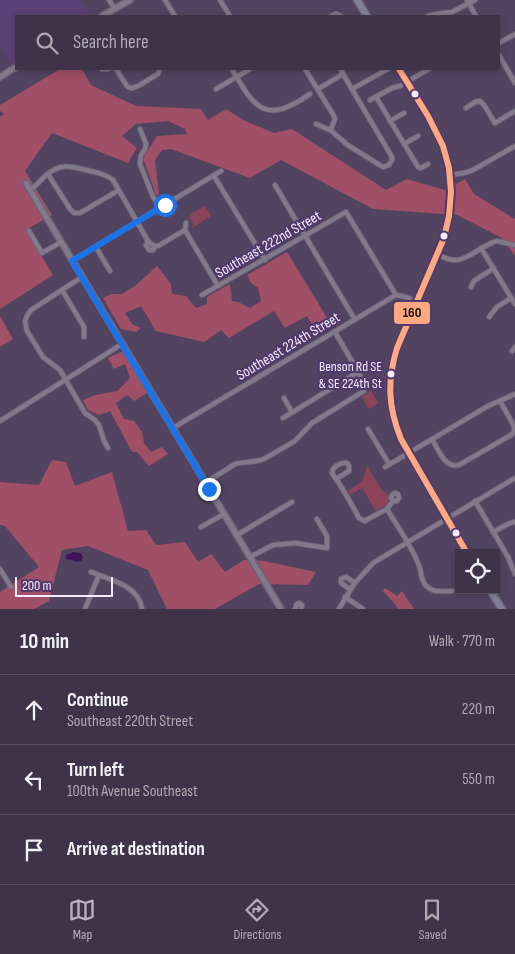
<!DOCTYPE html>
<meta charset="utf-8">
<style>
body{margin:0;font-family:"Sofia Sans Condensed",sans-serif;background:#493f52;color:#f1f3f6}
.controls{position:absolute;right:15px;bottom:15px;display:grid;overflow:hidden;border-radius:0px;box-shadow:0 2px 8px #0003}
.controls button{width:45px;height:45px;display:grid;place-items:center;padding:0;border:0;border-bottom:1px solid #574e60;background:#3e3348;color:#f1f3f6;font:25px sans-serif}
.scale{position:absolute;left:15px;bottom:12px;width:98px;box-sizing:border-box;padding-left:5px;border:2px solid #f3ebfd;border-top:0;font-size:14px;line-height:18px;white-space:nowrap;color:#f3ebfd;-webkit-text-stroke:4px #52396b;paint-order:stroke}
.stop{position:absolute;width:15px;height:15px;margin:-11px;border:4px solid #1a73e8;border-radius:50%;background:#fff}
.stop.end{background:#1a73e8;border-color:#fff;box-shadow:0 1px 5px #0008}
.list{margin:0;padding:0;list-style:none}
h2{display:flex;justify-content:space-between;align-items:center;height:65px;margin:0;padding:0 20px;font-size:21px}
h2 small{font-size:16px;font-weight:400;color:#adaab4}
.list li{display:grid;grid-template-columns:32px 1fr auto;gap:15px;align-items:center;box-sizing:border-box;height:70px;padding:0 20px;border-top:1px solid #574e60}
.list b{display:block;font-size:19px;white-space:nowrap}
.list p{margin:0;font-size:16px;white-space:nowrap;color:#adaab4}
.list em{font-size:16px;font-style:normal;color:#adaab4}
.icon{flex:none;width:28px;height:28px;fill:none;stroke:currentColor;stroke-width:2;stroke-linecap:round;stroke-linejoin:round}
.map{position:relative;flex:none;width:515px;height:609px;overflow:hidden}
.search{position:absolute;background:#3e3348;box-shadow:0 2px 8px #0003;left:15px;right:15px;top:15px;height:55px;display:flex;align-items:center;gap:12px;box-sizing:border-box;padding:0 18px;border-radius:0px;color:#adaab4;font-size:19px}
.sheet{height:275px;background:#3e3348}
nav{display:flex;justify-content:space-around;align-items:center;box-sizing:border-box;height:70px;border-top:1px solid #574e60;background:#3e3348;font-size:14px;color:#adaab4}
nav a{display:grid;justify-items:center;gap:2px}
nav .on{color:#bbb1c6}
.map>svg:first-child{display:block}
.built{fill:#5c4176}
.green{fill:#8b4459}
.forest{fill:#9f4f66}
.water{fill:#3e175b}
.lines{fill:none;stroke-linecap:round;stroke-linejoin:round}
.minor-casing{stroke:#6d6378;stroke-width:6}
.tertiary-casing{stroke:#6d6378;stroke-width:8}
.primary-casing{stroke:#6d6378;stroke-width:9}
.minor{stroke:#82798d;stroke-width:4}
.tertiary{stroke:#82798d;stroke-width:5}
.primary{stroke:#808299;stroke-width:6}
.bus-1-casing{stroke:#52396b;stroke-width:10}
.bus-1{stroke:#ffa980;stroke-width:6}
.route{stroke:#1a73e8;stroke-width:6}
.bus-dot{fill:#f3ebfd;stroke:#52396b;stroke-width:2}
.labels{text-anchor:middle;stroke-width:4.5;stroke-linejoin:round;paint-order:stroke}
.bus-label{font-size:14px;fill:#f3ebfd;stroke:#52396b;text-anchor:end}
.street-label{font-size:15px;fill:#f3ebfd;stroke:#52396b}
.line-badge{stroke:#52396b;stroke-width:2}
.pale-badge-label{font-size:14px;text-anchor:middle;font-weight:bold;fill:#111}
</style>
<div class="map">
<svg width="515" height="609" viewBox="0 0 515 609">
<rect width="100%" height="100%" fill="#524460"/>
<path class="built" d="M0 0H81L91 16H16V67L14 69 0 45Z"/>
<g class="green">
<path d="M205 206 211 216 192 228 193 224 190 218 191 214Z"/>
<path d="M371 390 378 403 369 409 362 397 367 394Z"/>
<path d="M367 465 381 489 389 496 388 504 376 511 362 488 350 495 348 491C362 482 364 481 367 465Z"/>
</g>
<g class="forest">
<path d="M60 69H82L91 85 136 106 201 109 208 120 226 109 243 120 274 133 292 129 386 190 407 179 445 190 465 179 474 194 515 219V256L502 238 457 215 373 209 281 160 250 178 171 149 162 150 155 160 159 195H156L143 158 157 136 187 134 185 129 168 121 136 124 122 136 137 148 128 163 52 133 25 171 52 215 26 230 53 275 0 309V117L4 114 0 111V105Z"/>
<path d="M287 252 317 301 332 327 305 342 302 337 315 330 307 316 285 328 274 311 229 338 221 330 204 342 156 331 141 306 125 313 132 324 141 328 136 332 121 329 103 298 111 294H122L135 286 157 266 171 284 172 294 186 296 196 308 207 304V297L230 284 232 301 238 302 250 308 261 301 258 288 251 283 247 275Z"/>
<path d="M0 316 13 339 0 347Z"/>
<path d="M123 351 147 393 134 401 127 395 116 403 124 419 134 421 142 432 144 443 151 452 162 447 168 454 149 466 137 452H132L110 411 99 415 88 410 83 400 96 395 117 391 130 378 125 364 114 369 108 358Z"/>
<path d="M52 460 66 462 75 486 112 472 128 531 146 530 156 545 185 542 198 562 211 554 225 572 244 560 264 561 316 572 308 585 259 584 215 609H167L148 570 88 546 62 550 49 601 34 609H0V592L39 567 5 526 0 525V482L39 485Z"/>
<path d="M385 588 397 596 402 591 414 609H398L396 605 383 591Z"/>
</g>
<path class="water" d="M73 552 80 553 82 554 83 558 81 561 77 562 72 560 66 559V555Z"/>
<g class="lines">
<g class="minor-casing">
<g id="minor">
<path d="M109 0 115 9"/>
<path d="M165 0 175 16"/>
<path d="M220 0 230 16"/>
<path d="M467 0 476 16"/>
<path d="M331 16 336 14 341 16"/>
<path d="M428 16 436 14 452 12 475 0"/>
<path d="M499 43 515 34"/>
<path d="M499 55 515 83"/>
<path d="M102 69H108"/>
<path d="M116 69 127 86 128 87 132 88 138 86 158 74 160 69"/>
<path d="M232 69C255 109 265 125 310 94"/>
<path d="M305 69 334 116 335 119 331 129C334 136 342 138 346 144L378 164 383 167 389 165 392 160V157L343 74 341 69"/>
<path d="M216 89 250 69"/>
<path d="M318 89 343 74"/>
<path d="M352 89 388 69"/>
<path d="M376 97 418 167 421 168 428 164"/>
<path d="M370 100 392 88 400 86 429 69"/>
<path d="M466 108 475 102 480 101 484 105 495 123 515 111"/>
<path d="M390 121 404 113"/>
<path d="M316 124 332 131"/>
<path d="M140 129 146 144 145 149 141 155 140 164 153 197 157 202 165 205"/>
<path d="M404 144 418 136"/>
<path d="M48 174 70 209 74 213H80L119 190"/>
<path d="M450 175 464 173 473 170 515 146"/>
<path d="M214 176 265 260"/>
<path d="M275 185 355 320"/>
<path d="M30 190C36 186 40 181 45 176 60 162 72 166 90 171 98 173 106 174 113 180L148 241 154 246H158L185 230 186 223"/>
<path d="M185 230 218 286"/>
<path d="M29 231 42 253 61 242"/>
<path d="M148 241 146 245 149 250H153L156 246"/>
<path d="M96 247 110 271"/>
<path d="M481 248 515 304"/>
<path d="M438 255C444 257 450 261 457 260 469 259 484 244 497 241L515 245"/>
<path d="M72 261 221 171"/>
<path d="M82 277 31 310 27 316 25 321 27 331 43 357 60 370 85 413 95 420 99 425 104 441 108 448"/>
<path d="M471 287 474 281 494 268"/>
<path d="M62 290 84 327V337"/>
<path d="M202 295 346 212 396 295"/>
<path d="M489 317 497 307 511 298"/>
<path d="M512 351 515 347"/>
<path d="M284 398 292 412"/>
<path d="M283 418 358 372"/>
<path d="M0 421 122 344"/>
<path d="M173 428 396 295 406 297 417 302"/>
<path d="M368 429 389 464"/>
<path d="M432 439C438 449 445 469 459 465L511 435 514 432V426L500 401"/>
<path d="M385 467 488 406 515 394"/>
<path d="M336 479 349 471V466L347 463C341 462 332 467 332 473 342 487 351 503 359 518L365 521 368 519 387 509 393 501H397L399 498 398 494 395 493 392 495 391 498 393 501"/>
<path d="M205 483 235 464C245 461 255 463 264 459L295 441 312 423 364 391 365 384 335 332"/>
<path d="M475 501 508 557 515 574"/>
<path d="M387 509C397 526 411 545 418 563 422 571 420 583 429 588 435 593 445 591 452 591"/>
<path d="M201 527 224 514"/>
<path d="M493 532 510 523 515 522"/>
<path d="M237 535 292 502"/>
<path d="M250 557 273 545 295 543 327 548V536L317 519"/>
<path d="M0 569 11 587"/>
<path d="M91 572C110 580 139 585 142 609"/>
<path d="M350 589 341 583V579L346 577 355 583"/>
<path d="M345 597 363 609"/>
<path d="M85 609 99 575"/>
<path d="M295 609 296 608V605L299 603 302 605 301 609"/>
<path d="M339 609 354 584 373 563 515 478"/>
</g>
</g>
<g class="tertiary-casing">
<g id="tertiary">
<path d="M102 16 130 0"/>
<path d="M0 77 16 67"/>
<path d="M26 183 281 609"/>
</g>
</g>
<g class="primary-casing">
<g id="primary">
<path d="M357 0 367 16"/>
<path d="M399 69C414 94 432 119 443 146 453 173 453 210 444 238L397 348C386 379 387 409 401 439L467 553"/>
<path d="M490 590 502 609"/>
</g>
</g>
<use href="#minor" class="minor"/>
<use href="#tertiary" class="tertiary"/>
<use href="#primary" class="primary"/>
<g class="bus-1-casing">
<path id="bus-1" d="M399 69 428 116 443 146 449 168 451 192 449 216 444 238 397 348C387 381 388 407 401 439L467 553"/>
</g>
<use href="#bus-1" class="bus-1"/>
</g>
<g class="lines">
<path class="route" d="M165 205 72 261 209 489"/>
</g>
<g class="bus-dot">
<circle cx="415" cy="94" r="4.5"/>
<circle cx="444" cy="236" r="4.5"/>
<circle cx="391" cy="374" r="4.5"/>
<circle cx="456" cy="533" r="4.5"/>
</g>
<g class="labels">
<g class="bus-label">
<text x="382" y="371">Benson Rd SE<tspan x="382" dy="17">&amp; SE 224th St</tspan></text>
</g>
<g class="street-label">
<text transform="translate(268 244) rotate(-30)" y="5">Southeast 222nd Street</text>
<text transform="translate(288 346) rotate(-31)" y="5">Southeast 224th Street</text>
</g>
</g>
<rect class="line-badge" x="393" y="301" width="38" height="24" rx="5" fill="#ffa980"/>
<g class="pale-badge-label">
<text x="412" y="317">160</text>
</g>
</svg>
<div class="controls">
<button><svg class="icon" aria-label="locate" viewBox="0 0 24 24"><circle cx="12" cy="12" r="6"/><path d="M12 2v4M12 18v4M2 12h4M18 12h4"/></svg></button>
</div>
<div class="scale">200 m</div>
<div class="stop" style="left:165px;top:205px"></div>
<div class="stop end" style="left:209px;top:489px"></div>
<div class="search"><svg class="icon" aria-label="search" viewBox="0 0 24 24"><circle cx="10" cy="10" r="6"/><path d="M15 15l6 6"/></svg>Search here</div>
</div>
<section class="sheet">
<h2>10 min<small>Walk · 770 m</small></h2>
<ul class="list">
<li><svg class="icon" aria-label="ahead" viewBox="0 0 24 24"><path d="M12 20V5M6 11l6-6 6 6"/></svg><div><b>Continue</b><p>Southeast 220th Street</p></div><em>220 m</em></li>
<li><svg class="icon" aria-label="left" viewBox="0 0 24 24"><path d="M17 20v-9H6M10 6l-5 5 5 5"/></svg><div><b>Turn left</b><p>100th Avenue Southeast</p></div><em>550 m</em></li>
<li><svg class="icon" aria-label="arrive" viewBox="0 0 24 24"><path d="M6 21V4h12l-3 4 3 4H6"/></svg><div><b>Arrive at destination</b></div></li>
</ul>
</section>
<nav>
<a class="on"><svg class="icon" aria-label="map" viewBox="0 0 24 24"><path d="M3 6l6-2 6 2 6-2v14l-6 2-6-2-6 2zM9 4v14M15 6v14"/></svg>Map</a>
<a><svg class="icon" aria-label="directions" viewBox="0 0 24 24"><path d="M12 3l9 9-9 9-9-9zM9 14v-3h6M13 9l2 2-2 2"/></svg>Directions</a>
<a><svg class="icon" aria-label="saved" viewBox="0 0 24 24"><path d="M7 4h10v16l-5-4-5 4z"/></svg>Saved</a>
</nav>
